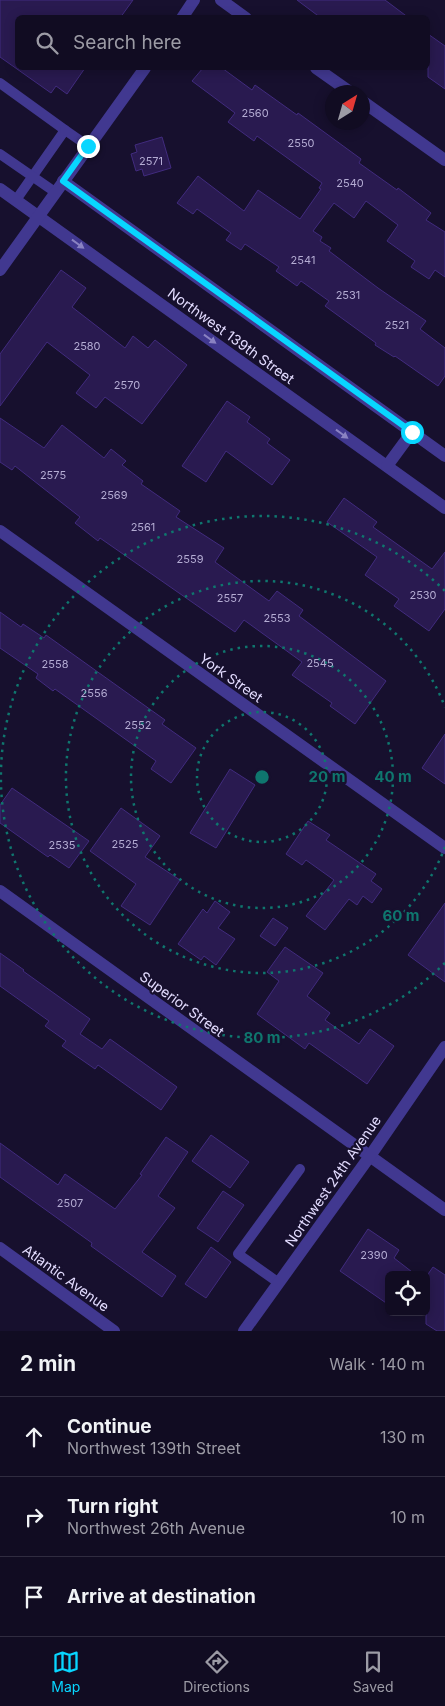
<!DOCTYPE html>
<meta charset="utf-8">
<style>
body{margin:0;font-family:Inter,sans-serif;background:#1a152a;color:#f1f3f6}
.controls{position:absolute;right:15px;bottom:15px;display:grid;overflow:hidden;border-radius:8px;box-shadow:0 2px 12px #0003}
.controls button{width:45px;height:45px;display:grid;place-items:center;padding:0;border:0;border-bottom:1px solid #302c40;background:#110c22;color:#f1f3f6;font:25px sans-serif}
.compass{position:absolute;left:325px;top:85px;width:45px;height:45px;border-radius:50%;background:#110c22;box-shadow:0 2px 12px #0003;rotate:37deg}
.stop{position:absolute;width:15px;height:15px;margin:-11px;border:4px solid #08d6ff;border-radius:50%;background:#fff}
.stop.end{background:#08d6ff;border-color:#fff;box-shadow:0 1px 5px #0008}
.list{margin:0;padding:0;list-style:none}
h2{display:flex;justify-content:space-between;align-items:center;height:65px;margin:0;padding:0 20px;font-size:21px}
h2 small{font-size:16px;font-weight:400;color:#9c9ba5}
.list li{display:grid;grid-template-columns:32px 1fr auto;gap:15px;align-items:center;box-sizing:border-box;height:80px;padding:0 20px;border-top:1px solid #302c40}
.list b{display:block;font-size:19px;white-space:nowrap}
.list p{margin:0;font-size:16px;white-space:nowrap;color:#9c9ba5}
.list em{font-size:16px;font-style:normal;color:#9c9ba5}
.icon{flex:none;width:28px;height:28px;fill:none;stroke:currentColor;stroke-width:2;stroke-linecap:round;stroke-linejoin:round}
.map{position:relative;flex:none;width:445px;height:1331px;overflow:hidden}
.search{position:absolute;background:#110c22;box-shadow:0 2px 12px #0003;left:15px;right:15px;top:15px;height:55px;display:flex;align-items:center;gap:12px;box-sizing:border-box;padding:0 18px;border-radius:8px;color:#9c9ba5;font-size:19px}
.sheet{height:305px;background:#110c22}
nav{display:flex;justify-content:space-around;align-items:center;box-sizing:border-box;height:70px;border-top:1px solid #302c40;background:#110c22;font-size:14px;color:#9c9ba5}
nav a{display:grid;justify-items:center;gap:2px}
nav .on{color:#08d6ff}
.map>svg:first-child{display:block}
.building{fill:#291a50;stroke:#412b7e}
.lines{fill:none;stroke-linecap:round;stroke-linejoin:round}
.service{stroke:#413890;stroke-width:10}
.minor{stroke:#413890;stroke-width:12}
.oneway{fill:#8a82c2}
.route{stroke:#08d6ff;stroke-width:6}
.ring{fill:none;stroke:#0f766e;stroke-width:2.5;stroke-dasharray:2.5 5}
.labels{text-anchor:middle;stroke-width:4.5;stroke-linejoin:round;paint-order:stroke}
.number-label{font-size:11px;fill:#b4acd3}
.street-label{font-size:14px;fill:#e3dcff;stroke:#17102e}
.centre{fill:#0f766e;stroke:#17102e;stroke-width:2.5}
.ring-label{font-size:15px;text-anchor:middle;font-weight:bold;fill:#0f766e;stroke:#17102e;stroke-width:4.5;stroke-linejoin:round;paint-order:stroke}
</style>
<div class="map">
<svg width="445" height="1331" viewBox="0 0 445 1331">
<rect width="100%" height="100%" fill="#17102e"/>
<g class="building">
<path d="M0 0H133L120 18H18V68H85L67 94 56 86 51 93 0 57Z"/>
<path d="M297 0H385L409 18H321Z"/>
<path d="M428 34 445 46V89L428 77Z"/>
<path d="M203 68H222L252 90 255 85 297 115 298 113 361 159 359 163 397 190 398 188 431 213 426 220 445 232V277L435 270 429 279 411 267 415 261 387 241 398 225 366 201 354 218 334 203 313 231 322 237 320 241 331 248 329 251 378 288 426 321 420 329 445 348V376L438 386 395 356 394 357 375 345 376 343 325 306 329 301 301 281 297 286 276 271 279 267 245 244 241 250 226 240 231 233 197 209 193 214 177 203 198 176 244 211 258 190 300 219 321 189 319 188 322 183 257 136 254 141 228 122 235 113 192 81Z"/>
<path d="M162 137 171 168 144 176 142 169 136 171 131 154 137 152 135 145Z"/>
<path d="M61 270 86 288 72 307 125 348 133 336 148 348 155 340 187 365 142 424 105 397 96 408 76 393 90 375 47 342 0 406V354Z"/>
<path d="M227 401 250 417 247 422 270 439 267 443 290 460 272 485 226 451 206 482 182 466Z"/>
<path d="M0 418 44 448 62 425 104 458 111 449 126 461 122 465 143 481 141 484 180 511 176 517 224 548 215 562 269 601 277 591 303 610 299 616 386 681 355 724 330 706 332 703 292 675 302 662 244 620 235 632 100 538 98 541 75 523 80 517 15 466 12 470 0 462Z"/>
<path d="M344 498 377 522 373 527 432 569 445 552V609L429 631 394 606 399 599 365 575 377 557 327 522Z"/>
<path d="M0 612 21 627 23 624 44 638 46 635 165 720 162 724 196 748 171 783 151 769 156 761 55 689 53 691 36 678 38 674 0 648Z"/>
<path d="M445 734V784L422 768Z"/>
<path d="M230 769 255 785 216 848 190 833Z"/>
<path d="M12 788 89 841 69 868 50 855 48 857 0 823V805Z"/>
<path d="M121 808 160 836 145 857 180 880 150 925 121 906 136 884 90 851Z"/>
<path d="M308 821 330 835 326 840 376 874 371 881 382 889 372 903 363 896 357 905 349 899 325 930 306 916 334 880 306 860 302 865 286 854Z"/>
<path d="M215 901 230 912 218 928 235 939 216 965 204 956 201 960 178 944 203 909 207 913Z"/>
<path d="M445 903V982L408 955Z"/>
<path d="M273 918 288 928 275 946 260 936Z"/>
<path d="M285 947 323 973 307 996 330 1013 325 1020 359 1044 370 1029 394 1046 367 1084 309 1043 305 1049 257 1014 279 981 267 972Z"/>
<path d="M0 953 24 970 23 971 90 1019 80 1034 102 1049 110 1039 177 1087 161 1110 98 1065 95 1069 62 1046 66 1041 45 1026 49 1021 0 986Z"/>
<path d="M211 1135 249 1162 230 1188 192 1161Z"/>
<path d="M166 1137 188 1152 158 1196 175 1208 142 1252 176 1276 162 1297 91 1246 92 1243 0 1177V1143L58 1185 65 1174 115 1209 142 1175 140 1174Z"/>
<path d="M223 1191 244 1205 218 1242 197 1228Z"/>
<path d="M368 1229 399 1250 394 1258 416 1275H389V1305L340 1271Z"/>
<path d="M211 1247 231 1262 206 1298 185 1284Z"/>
<path d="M433 1267 445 1275V1331H437L426 1324V1277Z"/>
</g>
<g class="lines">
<g class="service">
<path d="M0 83 65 130 16 200"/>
<path d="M65 130 88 146"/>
<path d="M0 154 55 192"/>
<path d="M279 1283 238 1254 300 1169"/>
</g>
<g class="minor">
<path d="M221 0 246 18"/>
<path d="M182 18 194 0"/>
<path d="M316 68 350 92"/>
<path d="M362 101 445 160"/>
<path d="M63 181 445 456"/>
<path d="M0 189 445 508"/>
<path d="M0 270 145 68"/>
<path d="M387 466 412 432"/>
<path d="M0 531 445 848"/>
<path d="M0 891 445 1210"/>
<path d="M0 1248 114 1331"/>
<path d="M244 1331 370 1156 445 1047"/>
</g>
</g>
<defs><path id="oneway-solid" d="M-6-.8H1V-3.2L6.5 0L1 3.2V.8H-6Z" transform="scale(1.25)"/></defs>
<g class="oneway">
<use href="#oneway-solid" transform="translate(78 244) rotate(36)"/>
<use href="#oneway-solid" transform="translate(210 339) rotate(36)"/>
<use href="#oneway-solid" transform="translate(342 434) rotate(36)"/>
</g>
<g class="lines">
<path class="route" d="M88 146 63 181 412 432"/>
</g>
<g class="ring">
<circle cx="262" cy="777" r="65"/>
<circle cx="262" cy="777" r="131"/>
<path d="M445 847A196 196 0 1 1 445 707"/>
<path d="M445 963A261 261 0 1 1 445 591"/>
</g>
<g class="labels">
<g class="number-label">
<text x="255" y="117">2560</text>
<text x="301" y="147">2550</text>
<text x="151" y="165">2571</text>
<text x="350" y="187">2540</text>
<text x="303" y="264">2541</text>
<text x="348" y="299">2531</text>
<text x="397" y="329">2521</text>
<text x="87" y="350">2580</text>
<text x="127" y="389">2570</text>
<text x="53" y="479">2575</text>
<text x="114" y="499">2569</text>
<text x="143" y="531">2561</text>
<text x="190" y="563">2559</text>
<text x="423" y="599">2530</text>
<text x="230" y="602">2557</text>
<text x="277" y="622">2553</text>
<text x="320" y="667">2545</text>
<text x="55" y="668">2558</text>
<text x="94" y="697">2556</text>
<text x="138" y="729">2552</text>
<text x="125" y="848">2525</text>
<text x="62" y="849">2535</text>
<text x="70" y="1207">2507</text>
<text x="374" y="1259">2390</text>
</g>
<g class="street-label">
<text transform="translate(231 336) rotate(36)" y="5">Northwest 139th Street</text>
<text transform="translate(231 678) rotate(35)" y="5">York Street</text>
<text transform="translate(182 1004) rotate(36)" y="5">Superior Street</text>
<text transform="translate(333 1181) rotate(-55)" y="5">Northwest 24th Avenue</text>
<text transform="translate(66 1278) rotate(36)" y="5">Atlantic Avenue</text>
</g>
</g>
<circle cx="262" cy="777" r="8" class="centre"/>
<g class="ring-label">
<text x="327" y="782">20 m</text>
<text x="393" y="782">40 m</text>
<text x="401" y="921">60 m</text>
<text x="262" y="1043">80 m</text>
</g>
</svg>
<div class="controls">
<button><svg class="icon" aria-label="locate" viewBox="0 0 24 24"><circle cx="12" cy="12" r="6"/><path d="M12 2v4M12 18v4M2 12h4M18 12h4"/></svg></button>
</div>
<svg class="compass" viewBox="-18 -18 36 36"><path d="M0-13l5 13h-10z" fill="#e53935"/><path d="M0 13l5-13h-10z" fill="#9c9ba5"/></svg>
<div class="stop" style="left:412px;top:432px"></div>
<div class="stop end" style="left:88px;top:146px"></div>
<div class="search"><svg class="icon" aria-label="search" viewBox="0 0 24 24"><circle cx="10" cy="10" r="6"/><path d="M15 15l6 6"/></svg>Search here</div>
</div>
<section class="sheet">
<h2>2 min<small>Walk · 140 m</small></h2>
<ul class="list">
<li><svg class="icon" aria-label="ahead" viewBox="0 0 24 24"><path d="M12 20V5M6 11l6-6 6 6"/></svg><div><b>Continue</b><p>Northwest 139th Street</p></div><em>130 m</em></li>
<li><svg class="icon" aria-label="right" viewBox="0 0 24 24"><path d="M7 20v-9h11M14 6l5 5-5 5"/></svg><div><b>Turn right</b><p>Northwest 26th Avenue</p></div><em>10 m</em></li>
<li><svg class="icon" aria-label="arrive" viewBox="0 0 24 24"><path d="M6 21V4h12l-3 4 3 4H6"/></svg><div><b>Arrive at destination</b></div></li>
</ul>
</section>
<nav>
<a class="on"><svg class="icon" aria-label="map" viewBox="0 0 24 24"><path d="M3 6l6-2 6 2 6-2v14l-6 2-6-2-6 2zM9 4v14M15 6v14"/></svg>Map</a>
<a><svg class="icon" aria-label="directions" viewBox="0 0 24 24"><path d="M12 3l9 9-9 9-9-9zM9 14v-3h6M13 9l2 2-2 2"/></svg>Directions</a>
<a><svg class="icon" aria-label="saved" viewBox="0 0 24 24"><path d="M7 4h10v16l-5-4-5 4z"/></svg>Saved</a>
</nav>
